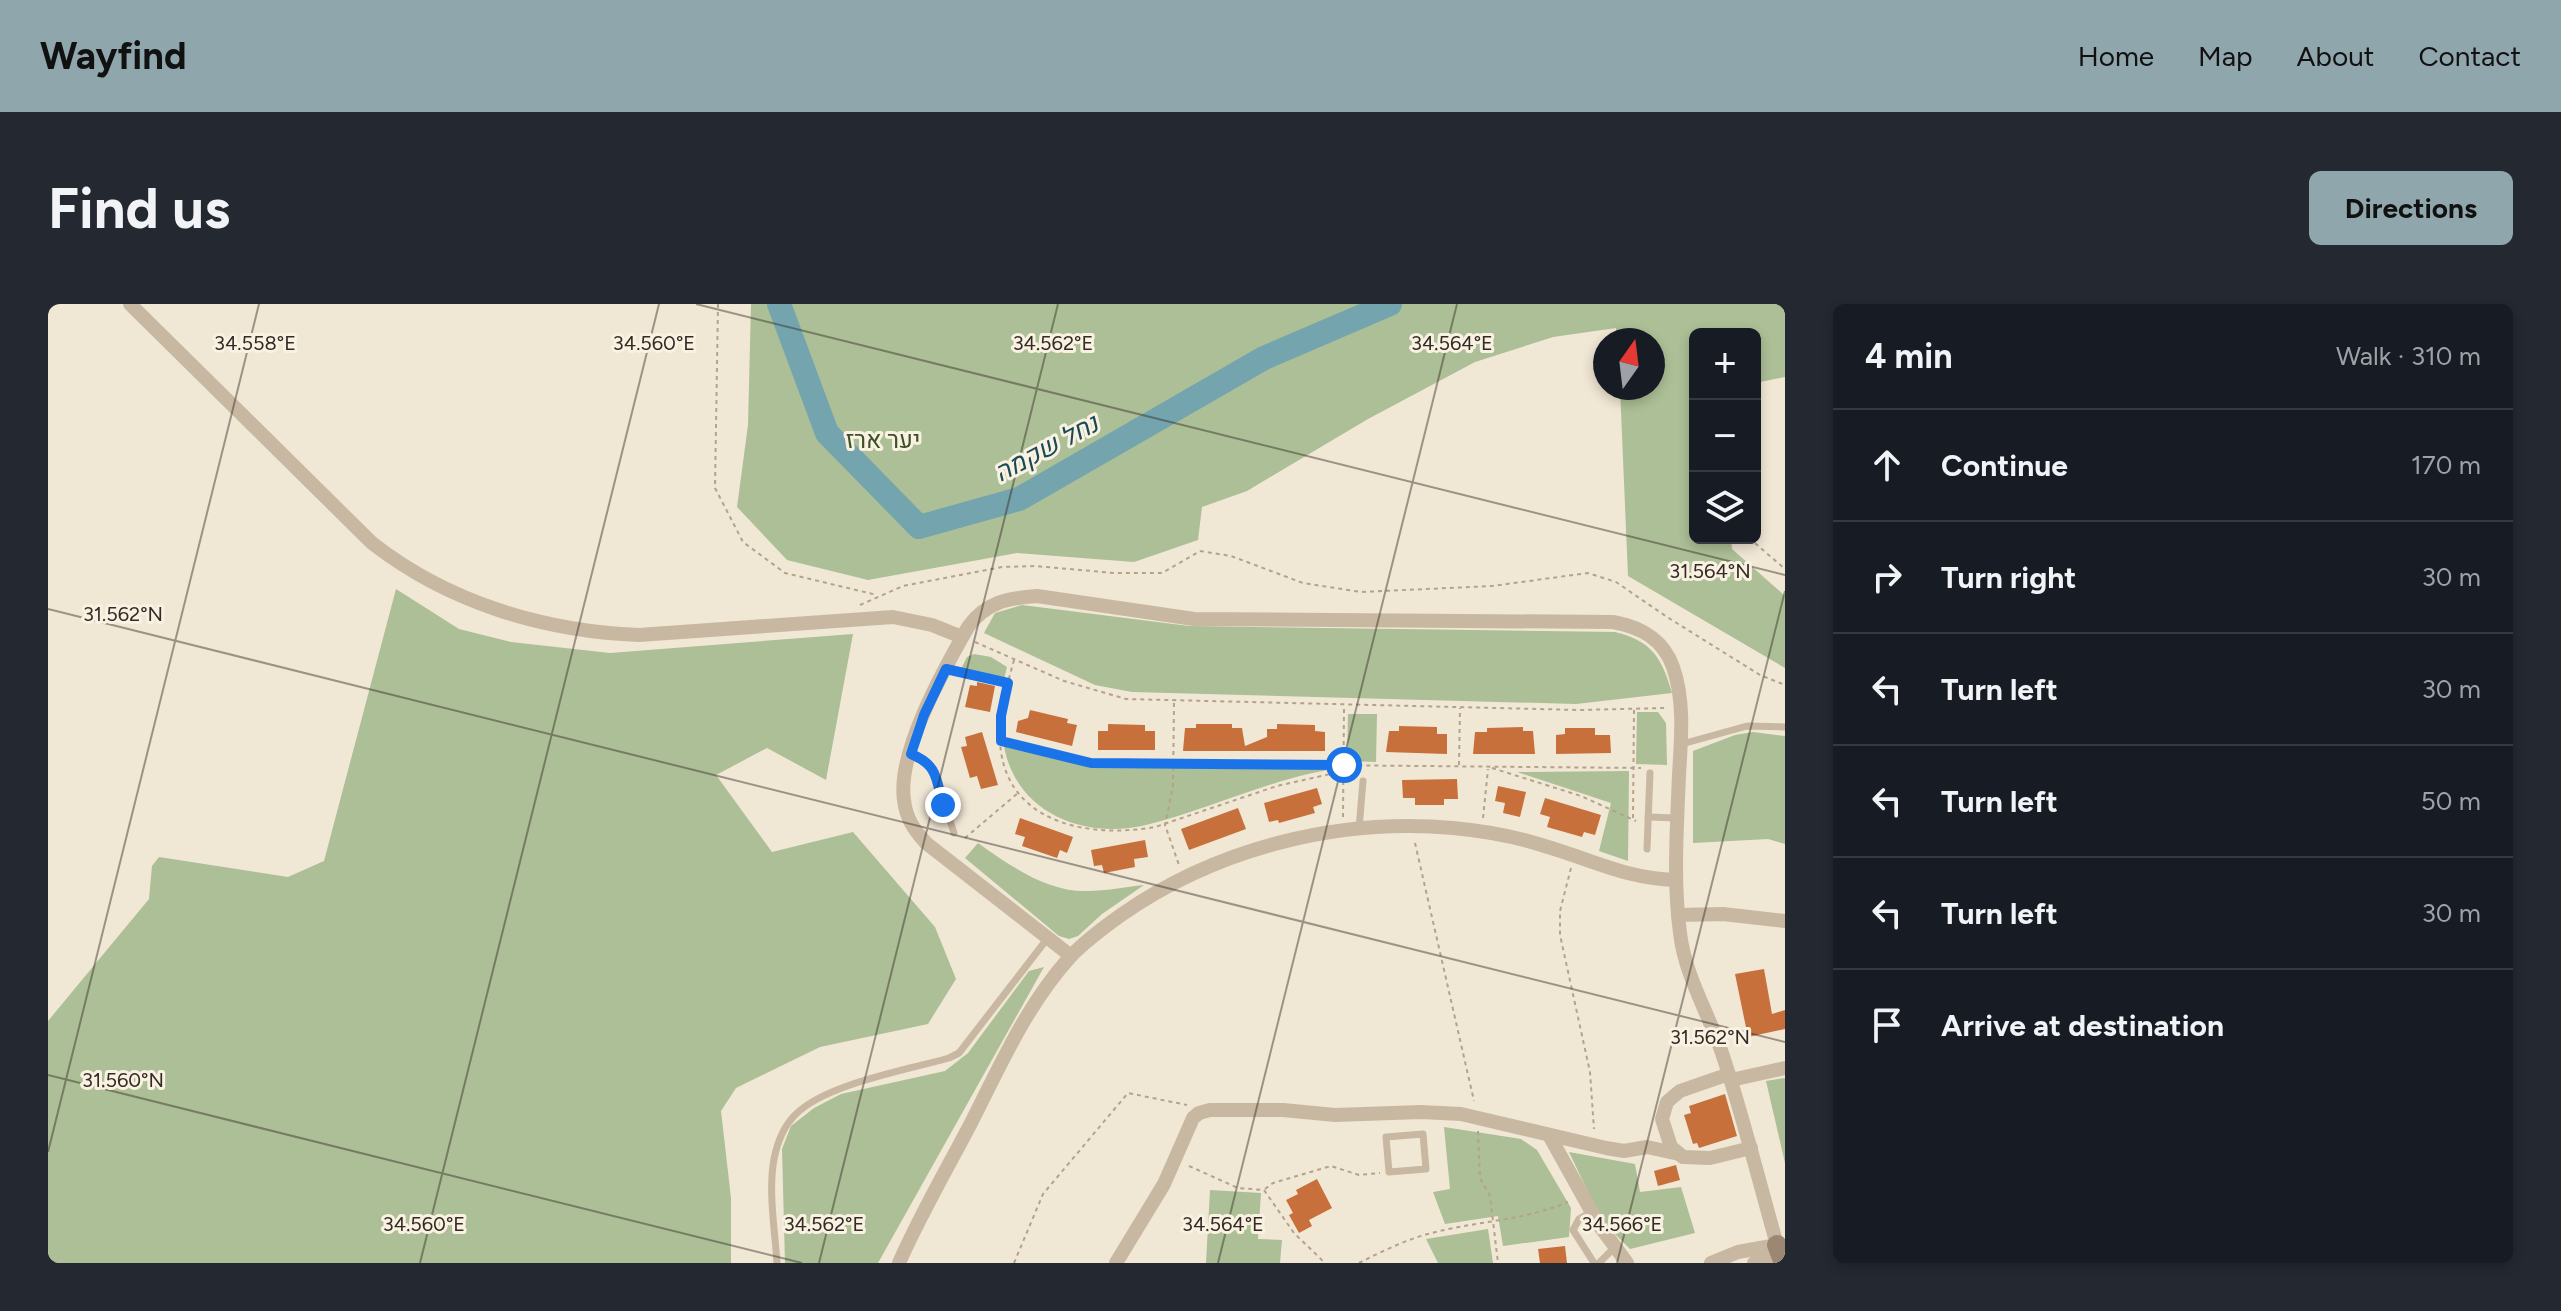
<!DOCTYPE html>
<meta charset="utf-8">
<style>
body{margin:0;font-family:Figtree,Heebo,sans-serif;background:#242831;color:#f1f3f6}
.controls{position:absolute;right:24px;top:24px;display:grid;overflow:hidden;border-radius:12px;box-shadow:0 4px 12px #0003}
.controls button{width:72px;height:72px;display:grid;place-items:center;padding:0;border:0;border-bottom:2px solid #363941;background:#171b24;color:#f1f3f6;font:40px sans-serif}
.compass{position:absolute;left:1545px;top:24px;width:72px;height:72px;border-radius:50%;background:#171b24;box-shadow:0 4px 12px #0003;rotate:14deg}
.stop{position:absolute;width:24px;height:24px;margin:-18px;border:6px solid #1a73e8;border-radius:50%;background:#fff}
.stop.end{background:#1a73e8;border-color:#fff;box-shadow:0 2px 8px #0008}
.list{margin:0;padding:0;list-style:none}
h2{display:flex;justify-content:space-between;align-items:center;height:104px;margin:0;padding:0 32px;font-size:34px}
h2 small{font-size:26px;font-weight:400;color:#9ea1a6}
.list li{display:grid;grid-template-columns:52px 1fr auto;gap:24px;align-items:center;box-sizing:border-box;height:112px;padding:0 32px;border-top:2px solid #363941}
.list b{display:block;font-size:30px;white-space:nowrap}
.list em{font-size:26px;font-style:normal;color:#9ea1a6}
.icon{flex:none;width:44px;height:44px;fill:none;stroke:currentColor;stroke-width:2;stroke-linecap:round;stroke-linejoin:round}
.map{position:relative;flex:none;width:1737px;height:959px;overflow:hidden;border-radius:12px}
header{display:flex;align-items:center;gap:48px;box-sizing:border-box;height:112px;padding:0 40px;background:#90a6ad;color:#111}
header strong{font-size:38px}
nav{display:flex;gap:44px;margin-inline-start:auto;font-size:28px}
.intro{display:flex;align-items:center;justify-content:space-between;box-sizing:border-box;height:192px;padding:0 48px}
h1{margin:0;font-size:56px}
.button{padding:20px 36px;border-radius:12px;background:#90a6ad;color:#111;font-size:28px;font-weight:700}
main{display:flex;gap:48px;padding:0 48px}
aside{flex:1;background:#171b24;border-radius:12px;box-shadow:0 4px 12px #0003}
.map>svg:first-child{display:block}
.green{fill:#acbf96}
.lines{fill:none;stroke-linecap:round;stroke-linejoin:round}
.river{stroke:#74a4ae;stroke-width:24}
.building{fill:#c8703c}
.path{stroke:#b4a28c;stroke-width:2;stroke-dasharray:4 4;stroke-linecap:butt}
.service{stroke:#c8b8a2;stroke-width:7}
.minor{stroke:#c8b8a2;stroke-width:14}
.secondary{stroke:#9c8773;stroke-width:20}
.route{stroke:#1a73e8;stroke-width:10}
.ticks{fill:none;stroke:#332b24;stroke-width:2;stroke-opacity:0.45}
.labels{text-anchor:middle;stroke-width:6;stroke-linejoin:round;paint-order:stroke}
.park-label{font-size:24px;fill:#3d5128;stroke:#f9f1e1}
.water-label{font-size:26px;font-style:italic;fill:#1a4954;stroke:#f9f1e1}
.ticks-label{font-size:20px;text-anchor:middle;fill:#332b24;stroke:#f9f1e1;stroke-width:6;stroke-linejoin:round;paint-order:stroke}
</style>
<header>
<strong>Wayfind</strong>
<nav><a>Home</a><a>Map</a><a>About</a><a>Contact</a></nav>
</header>
<div class="intro"><h1>Find us</h1><a class="button">Directions</a></div>
<main>
<div class="map">
<svg width="1737" height="959" viewBox="0 0 1737 959">
<rect width="100%" height="100%" fill="#f1e7d5"/>
<g class="green">
<path d="M703 0H1737V73L1707 79V30H1647V234H1683L1684 245 1737 292V364L1580 272 1572 84H1605V36H1569L1568 24 1505 33 1427 58 1320 115 1199 187 1154 203 1150 236 1086 258 969 249 820 276 739 256 689 203 700 121Z"/>
<path d="M348 285 411 325 463 338 562 349 805 330 778 476 719 444 668 471 724 548 805 528 887 623 908 675 880 720 772 743 688 784 673 807 683 894V959H0V717L101 595 104 562 111 553 240 573 276 557Z"/>
<path d="M974 301 1141 322 1567 328C1604 337 1614 354 1624 389L1528 400 1084 388 1047 381 936 329 947 309Z"/>
<path d="M926 350 943 353 959 363 956 375 913 365 919 353Z"/>
<path d="M1589 408H1610L1618 419 1619 461 1588 460Z"/>
<path d="M1300 410H1329L1328 458 1299 457Z"/>
<path d="M1705 428 1737 432V540L1720 535 1645 539V447L1687 431Z"/>
<path d="M956 442 1045 462 1293 464C1225 473 1164 505 1098 521 1036 536 968 509 956 442Z"/>
<path d="M1581 467 1580 557 1551 547 1563 499 1469 468Z"/>
<path d="M930 539C961 561 999 588 1039 587 1058 587 1077 583 1096 581L1054 610 1030 632 1021 635 1011 632 917 554Z"/>
<path d="M996 663 830 959H737L734 845 743 822 766 804 793 790 897 767 920 749 981 667Z"/>
<path d="M1737 774V859L1718 777Z"/>
<path d="M1396 823 1473 835 1489 846 1523 904 1521 933 1455 942 1450 912 1397 920 1385 888 1402 885Z"/>
<path d="M1521 848 1587 860 1592 888 1633 883 1647 929 1582 945 1554 917Z"/>
<path d="M1162 886 1213 889 1210 935 1234 936 1232 959H1158Z"/>
<path d="M1440 925 1445 959H1390L1378 935Z"/>
</g>
<g class="lines">
<path class="river" d="M731 0 779 129 871 223 971 195 1216 54 1342 0"/>
</g>
<g class="building">
<path d="M929 378 947 382 942 408 917 403 922 381 929 382Z"/>
<path d="M982 406 1020 415 1019 419 1029 421 1024 442 968 428 970 417 980 414Z"/>
<path d="M1060 420 1097 421V427H1107V446H1050V427H1060Z"/>
<path d="M1148 420H1184V424H1194L1197 442 1219 433V425H1229V420L1267 421V427L1277 428V447H1135L1137 424H1148Z"/>
<path d="M1351 422 1389 423V430H1399V450L1338 448 1341 427H1351Z"/>
<path d="M1475 423V427H1485L1487 450H1425L1427 428H1439V424Z"/>
<path d="M1517 424H1547V431H1562L1563 449 1508 450V431L1517 430Z"/>
<path d="M934 428 950 481 933 485 929 472 922 474 913 443 919 442 917 433Z"/>
<path d="M1409 475 1410 495H1396V501H1367V494H1355L1354 476Z"/>
<path d="M1450 482 1478 488 1472 513 1455 509 1457 499 1447 497Z"/>
<path d="M1269 484 1274 500 1265 503 1267 509 1231 519 1230 516 1221 518 1216 499Z"/>
<path d="M1497 494 1553 511 1547 531 1536 528 1534 533 1499 523 1502 513 1492 510Z"/>
<path d="M1190 504 1198 525 1141 546 1133 525Z"/>
<path d="M972 514 1025 533 1019 549 1012 546 1009 554 974 542 977 533 967 530Z"/>
<path d="M1097 536 1100 553 1086 555 1087 563 1056 569 1054 561 1046 562 1043 546Z"/>
<path d="M1716 665 1724 710 1737 706V725L1700 733 1687 670Z"/>
<path d="M1677 790 1689 832 1651 844 1649 839 1645 840 1636 811 1643 809 1641 802Z"/>
<path d="M1628 861 1632 876 1610 882 1606 867Z"/>
<path d="M1269 875 1284 904 1261 916 1264 922 1251 929 1241 911 1245 909 1238 896 1250 890 1248 886Z"/>
<path d="M1517 942 1519 959H1492L1490 945Z"/>
</g>
<g class="lines">
<g class="path">
<path d="M670 0 667 184 695 238 737 269 829 291"/>
<path d="M1701 234 1737 265"/>
<path d="M812 301 855 282 954 263 987 262 1066 269H1114L1152 247 1183 252 1255 279 1313 288 1444 282 1540 269 1568 278 1619 313 1712 371 1737 381"/>
<path d="M927 338 1016 377 1078 395 1531 406 1617 404"/>
<path d="M966 356C958 385 949 417 953 448 964 522 1046 534 1107 523L1229 482 1296 467"/>
<path d="M910 368 959 379"/>
<path d="M1126 399 1125 482 1117 521 1131 561"/>
<path d="M953 437 1043 459 1593 464"/>
<path d="M1411 461 1412 404"/>
<path d="M1444 464 1533 492 1588 517"/>
<path d="M1295 513 1296 404"/>
<path d="M1435 514 1440 465"/>
<path d="M1585 514 1586 404"/>
<path d="M917 534 970 489"/>
<path d="M1367 539 1426 797"/>
<path d="M1523 564 1512 607V631L1542 768 1546 825"/>
<path d="M1430 827 1432 874 1442 892 1450 959"/>
<path d="M1141 862 1190 884 1216 886 1246 929 1277 959"/>
<path d="M1217 885 1225 879 1283 862 1311 871 1332 869"/>
<path d="M966 959 995 890 1080 789 1139 801"/>
<path d="M1311 959C1333 948 1357 936 1380 930 1427 917 1475 917 1520 898"/>
</g>
<g class="service">
<path d="M1634 440 1699 422 1737 423"/>
<path d="M863 450 876 456 885 465 906 529"/>
<path d="M1600 513 1630 514"/>
<path d="M1311 525 1315 477"/>
<path d="M1599 545 1602 469"/>
<path d="M1375 830 1378 865 1341 868 1338 833Z"/>
<path d="M1543 908 1531 915 1525 926 1546 959"/>
<path d="M729 959C727 926 720 888 726 855 729 840 736 822 747 811 777 780 859 766 901 754L911 749 999 635"/>
<path d="M1551 959 1566 944"/>
</g>
<g class="minor">
<path d="M82 0 324 239C401 299 495 327 591 331L845 313 884 321 914 333"/>
<path d="M1630 611 1675 610 1737 617"/>
<path d="M1023 652 878 539C866 526 858 514 856 496 849 448 896 365 920 323 938 298 960 294 989 292L1146 315 1565 318C1593 323 1615 335 1625 363 1637 397 1633 436 1631 471 1629 524 1625 577 1632 629 1637 672 1660 708 1674 749 1695 812 1711 877 1729 941L1690 948 1663 959"/>
<path d="M1681 770 1632 787 1619 798 1614 815 1623 843 1635 853 1662 854 1703 844"/>
<path d="M1683 776 1737 764"/>
<path d="M1501 831 1551 921 1579 959"/>
<path d="M851 959C872 911 899 865 923 819 952 762 978 702 1022 653 1037 637 1055 624 1073 611 1169 544 1289 514 1405 524 1437 527 1470 533 1500 543 1547 557 1577 574 1628 576"/>
<path d="M1068 959 1116 880 1145 814 1151 809 1162 806H1235L1287 811 1373 808 1413 810 1558 844 1576 847 1599 843 1631 850"/>
<path d="M1706 959 1733 953"/>
</g>
<path class="secondary" d="M1729 941 1736 959"/>
</g>
<g class="lines">
<path class="route" d="M895 501C888 475 890 461 863 450L876 411 898 365 960 379 953 412V437L1043 459 1296 461"/>
</g>
<path class="ticks" d="M648 0 1737 271M0 305 1737 738M0 771 754 959M0 848 211 0M372 959 611 0M771 959 1010 0M1170 959 1409 0M1569 959 1737 287"/>
<g class="labels">
<g class="park-label">
<text x="835" y="144">יער ארז</text>
</g>
<g class="water-label">
<text transform="translate(998 144) rotate(-28)" y="9">נחל שקמה</text>
</g>
</g>
<g class="ticks-label">
<text x="207" y="46">34.558°E</text>
<text x="606" y="46">34.560°E</text>
<text x="1005" y="46">34.562°E</text>
<text x="1404" y="46">34.564°E</text>
<text x="1662" y="274">31.564°N</text>
<text x="75" y="317">31.562°N</text>
<text x="1662" y="740">31.562°N</text>
<text x="75" y="783">31.560°N</text>
<text x="376" y="927">34.560°E</text>
<text x="776" y="927">34.562°E</text>
<text x="1175" y="927">34.564°E</text>
<text x="1574" y="927">34.566°E</text>
</g>
</svg>
<div class="controls">
<button>+</button>
<button>−</button>
<button><svg class="icon" aria-label="layers" viewBox="0 0 24 24"><path d="M12 4l9 5-9 5-9-5zM3 14l9 5 9-5"/></svg></button>
</div>
<svg class="compass" viewBox="-18 -18 36 36"><path d="M0-13l5 13h-10z" fill="#e53935"/><path d="M0 13l5-13h-10z" fill="#9ea1a6"/></svg>
<div class="stop" style="left:1296px;top:461px"></div>
<div class="stop end" style="left:895px;top:501px"></div>
</div>
<aside>
<h2>4 min<small>Walk · 310 m</small></h2>
<ul class="list">
<li><svg class="icon" aria-label="ahead" viewBox="0 0 24 24"><path d="M12 20V5M6 11l6-6 6 6"/></svg><div><b>Continue</b></div><em>170 m</em></li>
<li><svg class="icon" aria-label="right" viewBox="0 0 24 24"><path d="M7 20v-9h11M14 6l5 5-5 5"/></svg><div><b>Turn right</b></div><em>30 m</em></li>
<li><svg class="icon" aria-label="left" viewBox="0 0 24 24"><path d="M17 20v-9H6M10 6l-5 5 5 5"/></svg><div><b>Turn left</b></div><em>30 m</em></li>
<li><svg class="icon" aria-label="left" viewBox="0 0 24 24"><path d="M17 20v-9H6M10 6l-5 5 5 5"/></svg><div><b>Turn left</b></div><em>50 m</em></li>
<li><svg class="icon" aria-label="left" viewBox="0 0 24 24"><path d="M17 20v-9H6M10 6l-5 5 5 5"/></svg><div><b>Turn left</b></div><em>30 m</em></li>
<li><svg class="icon" aria-label="arrive" viewBox="0 0 24 24"><path d="M6 21V4h12l-3 4 3 4H6"/></svg><div><b>Arrive at destination</b></div></li>
</ul>
</aside>
</main>
